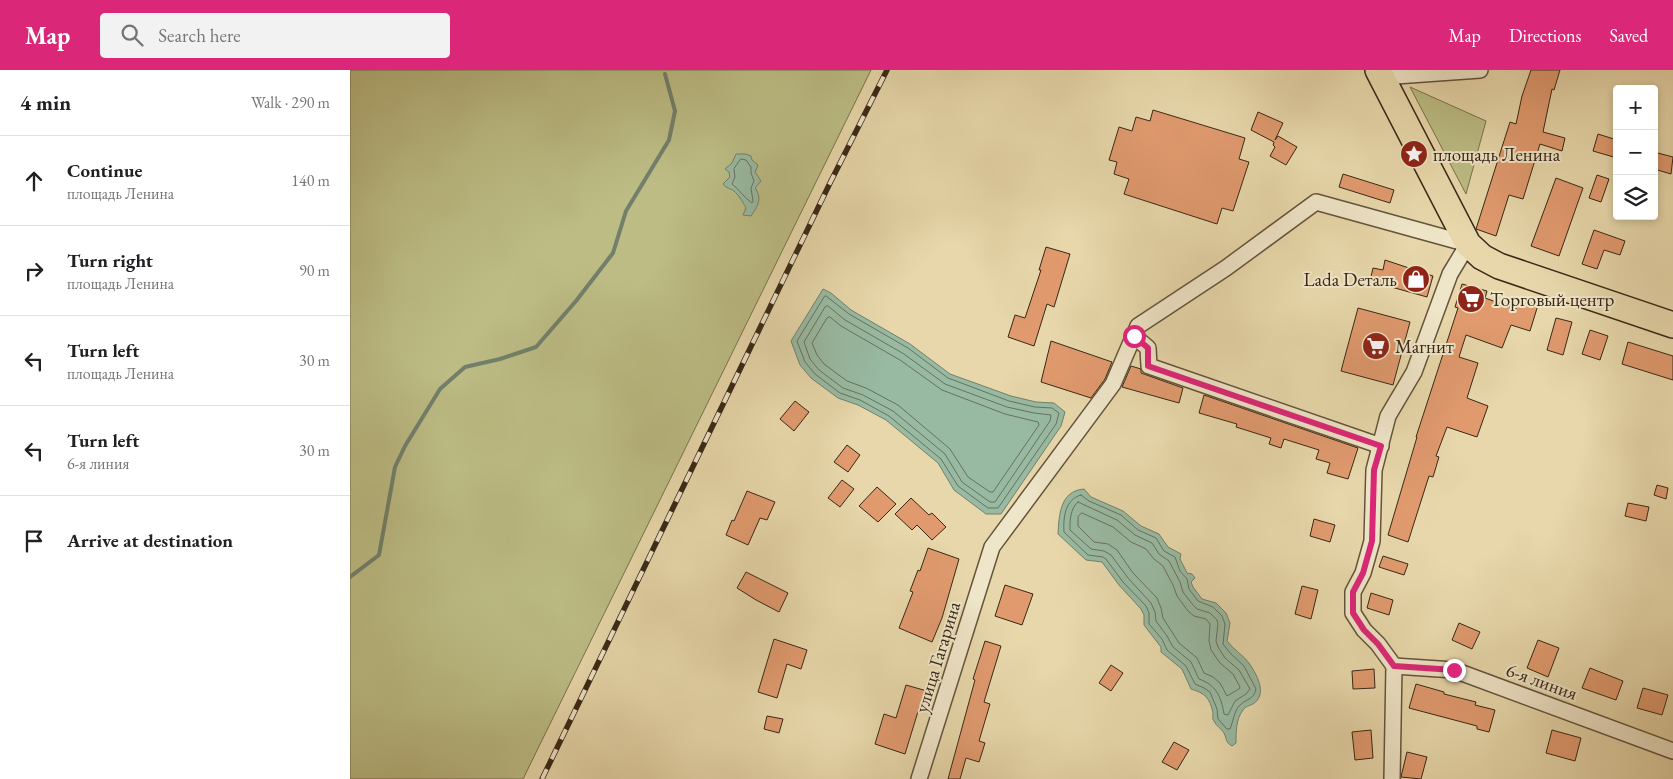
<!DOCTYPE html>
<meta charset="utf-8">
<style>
body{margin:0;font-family:"EB Garamond",serif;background:#f2f2f2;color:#202124}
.controls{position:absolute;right:15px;top:15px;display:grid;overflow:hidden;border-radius:5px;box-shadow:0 2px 8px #0003}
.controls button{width:45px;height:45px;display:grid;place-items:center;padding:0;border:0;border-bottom:1px solid #e0e0e0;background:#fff;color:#202124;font:25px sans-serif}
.stop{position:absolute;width:15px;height:15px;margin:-11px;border:4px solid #db2777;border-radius:50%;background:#fff}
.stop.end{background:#db2777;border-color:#fff;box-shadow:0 1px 5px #0008}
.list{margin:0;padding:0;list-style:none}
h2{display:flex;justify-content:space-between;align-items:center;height:65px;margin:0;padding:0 20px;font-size:21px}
h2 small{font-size:16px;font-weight:400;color:#757577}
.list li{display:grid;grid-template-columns:32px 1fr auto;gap:15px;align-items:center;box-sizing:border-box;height:90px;padding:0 20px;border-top:1px solid #e0e0e0}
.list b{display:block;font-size:19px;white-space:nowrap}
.list p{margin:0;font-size:16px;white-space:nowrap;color:#757577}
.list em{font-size:16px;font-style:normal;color:#757577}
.icon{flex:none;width:28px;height:28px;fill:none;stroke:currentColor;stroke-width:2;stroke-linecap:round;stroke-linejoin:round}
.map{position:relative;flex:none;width:1323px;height:709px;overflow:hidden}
header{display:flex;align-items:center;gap:30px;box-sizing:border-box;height:70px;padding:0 25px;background:#db2777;color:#fff}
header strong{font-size:24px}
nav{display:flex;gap:28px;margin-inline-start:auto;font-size:18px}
.search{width:350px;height:45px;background:#f2f2f2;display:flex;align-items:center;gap:12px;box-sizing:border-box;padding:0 18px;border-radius:5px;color:#757577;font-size:19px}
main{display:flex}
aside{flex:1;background:#fff}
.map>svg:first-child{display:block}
.green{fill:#bcbc84;stroke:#7a724d}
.water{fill:#98baa3;stroke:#72806b}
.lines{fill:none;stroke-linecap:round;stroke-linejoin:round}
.shore{stroke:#68715c;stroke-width:1}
.stream{stroke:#72806b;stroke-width:4}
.building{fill:#e09a6e;stroke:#382816}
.street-casing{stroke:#64543b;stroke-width:18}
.primary-casing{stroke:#382816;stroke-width:28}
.street{stroke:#efe5c8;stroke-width:15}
.primary{stroke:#e7d7aa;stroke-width:25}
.rail-casing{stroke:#382816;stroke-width:5.5}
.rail{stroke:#efe5c8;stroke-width:4;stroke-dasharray:11;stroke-linecap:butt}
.route{stroke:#db2777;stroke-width:6}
.labels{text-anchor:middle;stroke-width:4;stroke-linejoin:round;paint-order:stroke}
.poi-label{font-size:19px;fill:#382816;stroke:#efe5c8;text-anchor:start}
.street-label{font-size:19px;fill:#382816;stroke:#efe5c8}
</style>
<header>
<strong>Map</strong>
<div class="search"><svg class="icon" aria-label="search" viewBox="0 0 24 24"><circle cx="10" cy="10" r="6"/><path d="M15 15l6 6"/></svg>Search here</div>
<nav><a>Map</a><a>Directions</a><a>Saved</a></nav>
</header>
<main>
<aside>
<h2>4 min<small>Walk · 290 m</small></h2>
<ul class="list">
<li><svg class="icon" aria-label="ahead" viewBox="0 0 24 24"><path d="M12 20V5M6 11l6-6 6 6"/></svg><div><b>Continue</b><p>площадь Ленина</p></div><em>140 m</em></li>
<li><svg class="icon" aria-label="right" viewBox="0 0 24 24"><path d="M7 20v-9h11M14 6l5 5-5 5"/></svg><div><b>Turn right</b><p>площадь Ленина</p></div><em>90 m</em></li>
<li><svg class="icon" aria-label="left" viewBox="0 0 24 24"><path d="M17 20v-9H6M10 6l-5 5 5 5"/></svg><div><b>Turn left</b><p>площадь Ленина</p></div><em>30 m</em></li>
<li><svg class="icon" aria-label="left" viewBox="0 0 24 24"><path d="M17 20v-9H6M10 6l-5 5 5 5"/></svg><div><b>Turn left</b><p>6-я линия</p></div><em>30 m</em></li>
<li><svg class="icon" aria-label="arrive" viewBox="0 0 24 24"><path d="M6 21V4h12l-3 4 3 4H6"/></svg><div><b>Arrive at destination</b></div></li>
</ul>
</aside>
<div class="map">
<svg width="1323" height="709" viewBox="0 0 1323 709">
<rect width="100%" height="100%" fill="#e7d7aa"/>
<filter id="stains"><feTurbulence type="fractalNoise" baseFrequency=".004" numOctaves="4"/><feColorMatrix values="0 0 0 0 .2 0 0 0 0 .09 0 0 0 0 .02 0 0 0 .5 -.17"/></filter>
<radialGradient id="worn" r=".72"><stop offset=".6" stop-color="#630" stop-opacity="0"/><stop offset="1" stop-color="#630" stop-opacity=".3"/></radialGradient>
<g class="green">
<path d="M0 0H521L173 709H0Z"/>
<path d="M1060 17 1136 51 1116 124Z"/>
</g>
<g class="water">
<path d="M386 84H396L401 86 402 90 408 95 405 102 411 111 405 118C413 129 407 137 401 146L393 145 396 138C395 135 387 123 384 121 380 118 377 119 373 114L380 107 379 102 375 99 382 93Z"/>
<path d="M473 219 481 223 501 240 560 274 600 304 661 326 686 332 704 333 715 342 711 356 651 444H636L604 420 588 393 536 350 508 335 488 328 461 308 450 295 441 271Z"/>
<path d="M734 419 741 427 773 441 791 456 809 464 818 477 831 484 830 489 837 503 842 504 845 508 841 512 843 517 852 529 866 533 876 543 880 553 877 571C884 580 893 585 899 593 907 605 918 624 903 634 899 636 896 636 893 640 886 649 886 662 886 673L882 676C875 672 877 669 874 663 872 659 866 656 864 651 862 649 863 646 863 643 860 628 855 623 841 619L832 599 811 582V577L794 555V545L791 539 769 515 752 492 736 490 708 464C709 445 710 421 734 419Z"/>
</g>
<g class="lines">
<g class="shore">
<path d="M391 89 396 90 401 97V103L404 111 401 118 403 131 402 133C394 128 389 119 382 114L385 107 384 99Z"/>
<path d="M476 226 499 244 558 278 598 308 659 331 685 337 702 338 709 343 706 354 648 438H638L608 416 591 389 539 346 510 330 490 323 465 304 455 292 447 271 474 227Z"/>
<path d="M478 236 495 250 554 284 595 314 657 337 684 343 701 345 700 351 645 432H640L612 412 595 384 543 341 513 325 493 318 469 300 460 289 454 272 475 237Z"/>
<path d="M480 247 491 256 550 290 592 320 655 344 688 352 689 355 643 422H640L618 407 600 379 548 335 516 318 497 311 474 294 467 285 462 273 477 248Z"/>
<path d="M731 425 739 431 771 445 788 460 806 468 814 481 825 487 830 501 837 509 839 519 848 531 863 537 872 546 875 554 873 574 880 583 894 596 906 619C904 630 895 629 889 636 884 642 883 652 880 659H877L868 649 867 639 860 622 854 618 845 614 836 596 817 580 812 569 799 554V543L796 536 773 512 756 489 753 487 738 485 714 462C713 448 715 429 731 425Z"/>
<path d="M728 432 767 450 785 465 802 473 809 484 819 491 830 512 833 522 843 535 847 539 860 543 867 550 868 554 866 571 868 577 875 588 889 600 900 619 896 624 885 631 878 645 874 644C871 626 866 615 849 609L841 592 823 577 817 566 806 551 805 542 801 533 778 508 761 485 754 481 741 479 720 460C720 450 720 439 728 432Z"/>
<path d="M732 443 763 457 781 472 796 479 804 489 813 496 823 515 827 526 838 541 844 546 856 549 860 554 859 571 861 580 870 593 883 604 890 617 889 619 877 626 870 613 863 607 854 603 847 588 829 573 813 548 811 538 807 528 783 503 767 480 758 474 744 472 728 456V447Z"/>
</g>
<path class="stream" d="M0 507 29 485 45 397 55 376 90 319 115 297 150 289 186 277 226 231 263 183 276 141 319 70 325 41 315 4"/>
</g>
<g class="building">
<path d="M1181 0H1210L1204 20 1202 19 1193 62 1215 68 1212 81 1190 74 1173 129 1159 125 1146 166 1126 159 1160 52 1166 54 1172 26Z"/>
<path d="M803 40 895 68 889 89 899 92 883 141 872 138 867 154 774 124 779 109 764 104 767 92 759 90 769 57 782 61 786 47 800 51Z"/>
<path d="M908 42 933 53 925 70 928 66 947 77 936 95 920 86 925 77 923 75 924 72 901 60Z"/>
<path d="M1248 64 1267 70V88L1243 81Z"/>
<path d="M1304 82 1323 87 1321 104 1304 99Z"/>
<path d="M993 104 1044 120 1040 133 989 117Z"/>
<path d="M1247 105 1259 109 1251 132 1239 128Z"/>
<path d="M1206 108 1233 118 1209 186 1181 176Z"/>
<path d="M1244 160 1275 171 1270 185 1254 180 1247 199 1232 194Z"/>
<path d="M696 177 720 184 704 237 697 234 684 276 658 267 665 245 675 248 691 200H689Z"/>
<path d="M1035 190 1083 206 1077 227 1020 211 1023 198 1033 200Z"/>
<path d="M1112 214 1137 221 1135 228 1166 239 1168 229 1188 235 1180 261 1161 255 1152 278 1116 265 1109 287 1128 293 1117 328 1138 336 1127 367 1097 357 1086 386 1089 387 1083 407 1079 406 1058 472 1038 465 1067 367H1066L1108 238 1105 237Z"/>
<path d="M1008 238 1060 252 1043 315 991 301Z"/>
<path d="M1206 248 1222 252 1213 285 1197 280Z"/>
<path d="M1240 260 1258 266 1250 290 1232 284Z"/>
<path d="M701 271 762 292 755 309 741 328 691 312Z"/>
<path d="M1278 272 1323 286V310L1272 294Z"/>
<path d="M781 296 791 299V303L833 318 829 333 772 317Z"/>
<path d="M854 325 1008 378 998 409 977 403 980 393 966 389 969 380 934 369 931 378 919 374 921 368 886 357 887 354 849 343Z"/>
<path d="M445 331 459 342 444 361 430 349Z"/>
<path d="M497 375 510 385 498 402 484 392Z"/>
<path d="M492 410 504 419 490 437 478 428Z"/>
<path d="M1307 415 1318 418 1316 429 1304 425Z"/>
<path d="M527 417 546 434 528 452 509 436Z"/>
<path d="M397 421 425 432 417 450 410 448 398 475 376 465 382 450 384 451Z"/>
<path d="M561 428 579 445 582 443 596 457 582 470 567 455 562 460 545 444Z"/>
<path d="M1278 433 1299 437 1296 451 1275 446Z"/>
<path d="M964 449 985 455 980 472 960 466Z"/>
<path d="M578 478 609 489 592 548 582 572 549 558 563 522 560 521 568 500 570 501Z"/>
<path d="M1033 486 1058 494 1054 505 1029 497Z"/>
<path d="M396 502 438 523 429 542 406 530 387 518Z"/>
<path d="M655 515 683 524 672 555 645 546Z"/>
<path d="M952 516 968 520 961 549 945 544Z"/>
<path d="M1021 523 1043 530 1039 545 1017 538Z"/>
<path d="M1109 553 1130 562 1122 579 1102 570Z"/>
<path d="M424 569 457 580 451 599 437 594 427 628 408 622Z"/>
<path d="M1188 570 1209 578 1198 607 1177 598Z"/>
<path d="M635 571 651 576 634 632 640 634 629 671 635 673 629 692 616 688 610 709H598L625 610 623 609Z"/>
<path d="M761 595 773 603 761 621 749 613Z"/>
<path d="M1240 598 1273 611 1266 630 1232 618Z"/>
<path d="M1024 599 1025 618 1003 619 1002 601Z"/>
<path d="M1066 614 1094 622V624L1126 632 1125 635 1145 640 1139 662 1127 659V656L1059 638Z"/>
<path d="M556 615 577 621 573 636 570 635 555 684 525 674 534 644 546 648Z"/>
<path d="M1293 618 1318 625 1312 645 1287 638Z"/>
<path d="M417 646 433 649 429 663 414 659Z"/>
<path d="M1021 660 1023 688 1005 690 1002 662Z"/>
<path d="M1202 660 1231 668 1225 691 1196 683Z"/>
<path d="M824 672 839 680 827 700 812 692Z"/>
<path d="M1057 682 1077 687 1071 709 1051 707Z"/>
</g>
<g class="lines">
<g class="street-casing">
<g id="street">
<path d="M1032 7 1130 0"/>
<path d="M784 266 798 278 799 296 1031 376"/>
<path d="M1044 596 1104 600 1323 681"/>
<path d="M569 709 642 477 763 314 788 256 876 198 966 132 1118 174 1100 204 1064 302 1038 346 1024 400 1022 471 1013 503 1003 522V543L1014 560 1028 574 1044 596"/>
<path d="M1042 709 1044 596"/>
</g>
</g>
<g class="primary-casing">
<path id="primary" d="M1028 0 1118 174 1132 187 1149 196 1323 255"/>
</g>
<use href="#street" class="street"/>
<use href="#primary" class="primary"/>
<g class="rail-casing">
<path id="rail" d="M192 709 480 113 537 0"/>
</g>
<use href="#rail" class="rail"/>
</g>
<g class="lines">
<path class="route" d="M784 266 798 278V296L1031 376 1024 400 1022 471 1013 503 1003 522V543L1014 560 1028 574 1044 596 1104 600"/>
</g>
<defs>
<g id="sight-disc" transform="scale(1.4375)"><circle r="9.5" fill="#8f2418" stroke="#efe5c8"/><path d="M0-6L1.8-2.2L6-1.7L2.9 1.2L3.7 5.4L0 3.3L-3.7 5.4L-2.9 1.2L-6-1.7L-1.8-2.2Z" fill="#fff"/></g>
<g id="shop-disc" transform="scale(1.4375)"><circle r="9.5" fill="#8f2418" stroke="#efe5c8"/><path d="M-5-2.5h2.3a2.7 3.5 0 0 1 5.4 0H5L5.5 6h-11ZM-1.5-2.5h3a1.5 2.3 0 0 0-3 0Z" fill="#fff"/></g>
<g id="supermarket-disc" transform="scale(1.4375)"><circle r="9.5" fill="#8f2418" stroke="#efe5c8"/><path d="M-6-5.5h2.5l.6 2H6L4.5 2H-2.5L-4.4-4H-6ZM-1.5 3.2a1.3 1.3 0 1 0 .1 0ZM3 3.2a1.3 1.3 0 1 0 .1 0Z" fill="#fff"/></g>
</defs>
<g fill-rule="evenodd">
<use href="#sight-disc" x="1064" y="84"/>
<use href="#shop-disc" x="1066" y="209"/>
<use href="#supermarket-disc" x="1121" y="229"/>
<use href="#supermarket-disc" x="1026" y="276"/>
</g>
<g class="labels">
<g class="poi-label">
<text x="1083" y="91">площадь Ленина</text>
<text x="1047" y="216" text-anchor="end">Lada Dеталь</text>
<text x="1140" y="236">Торговый центр</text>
<text x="1045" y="283">Магнит</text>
</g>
<g class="street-label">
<text transform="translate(587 587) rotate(-73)" y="7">улица Гагарина</text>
<text transform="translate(1192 611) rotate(20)" y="7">6-я линия</text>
</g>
</g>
<rect width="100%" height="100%" filter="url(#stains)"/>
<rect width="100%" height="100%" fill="url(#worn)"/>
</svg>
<div class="controls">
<button>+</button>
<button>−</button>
<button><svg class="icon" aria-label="layers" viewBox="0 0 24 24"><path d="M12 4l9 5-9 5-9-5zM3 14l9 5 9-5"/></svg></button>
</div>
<div class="stop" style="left:784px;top:266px"></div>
<div class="stop end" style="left:1104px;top:600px"></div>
</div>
</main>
